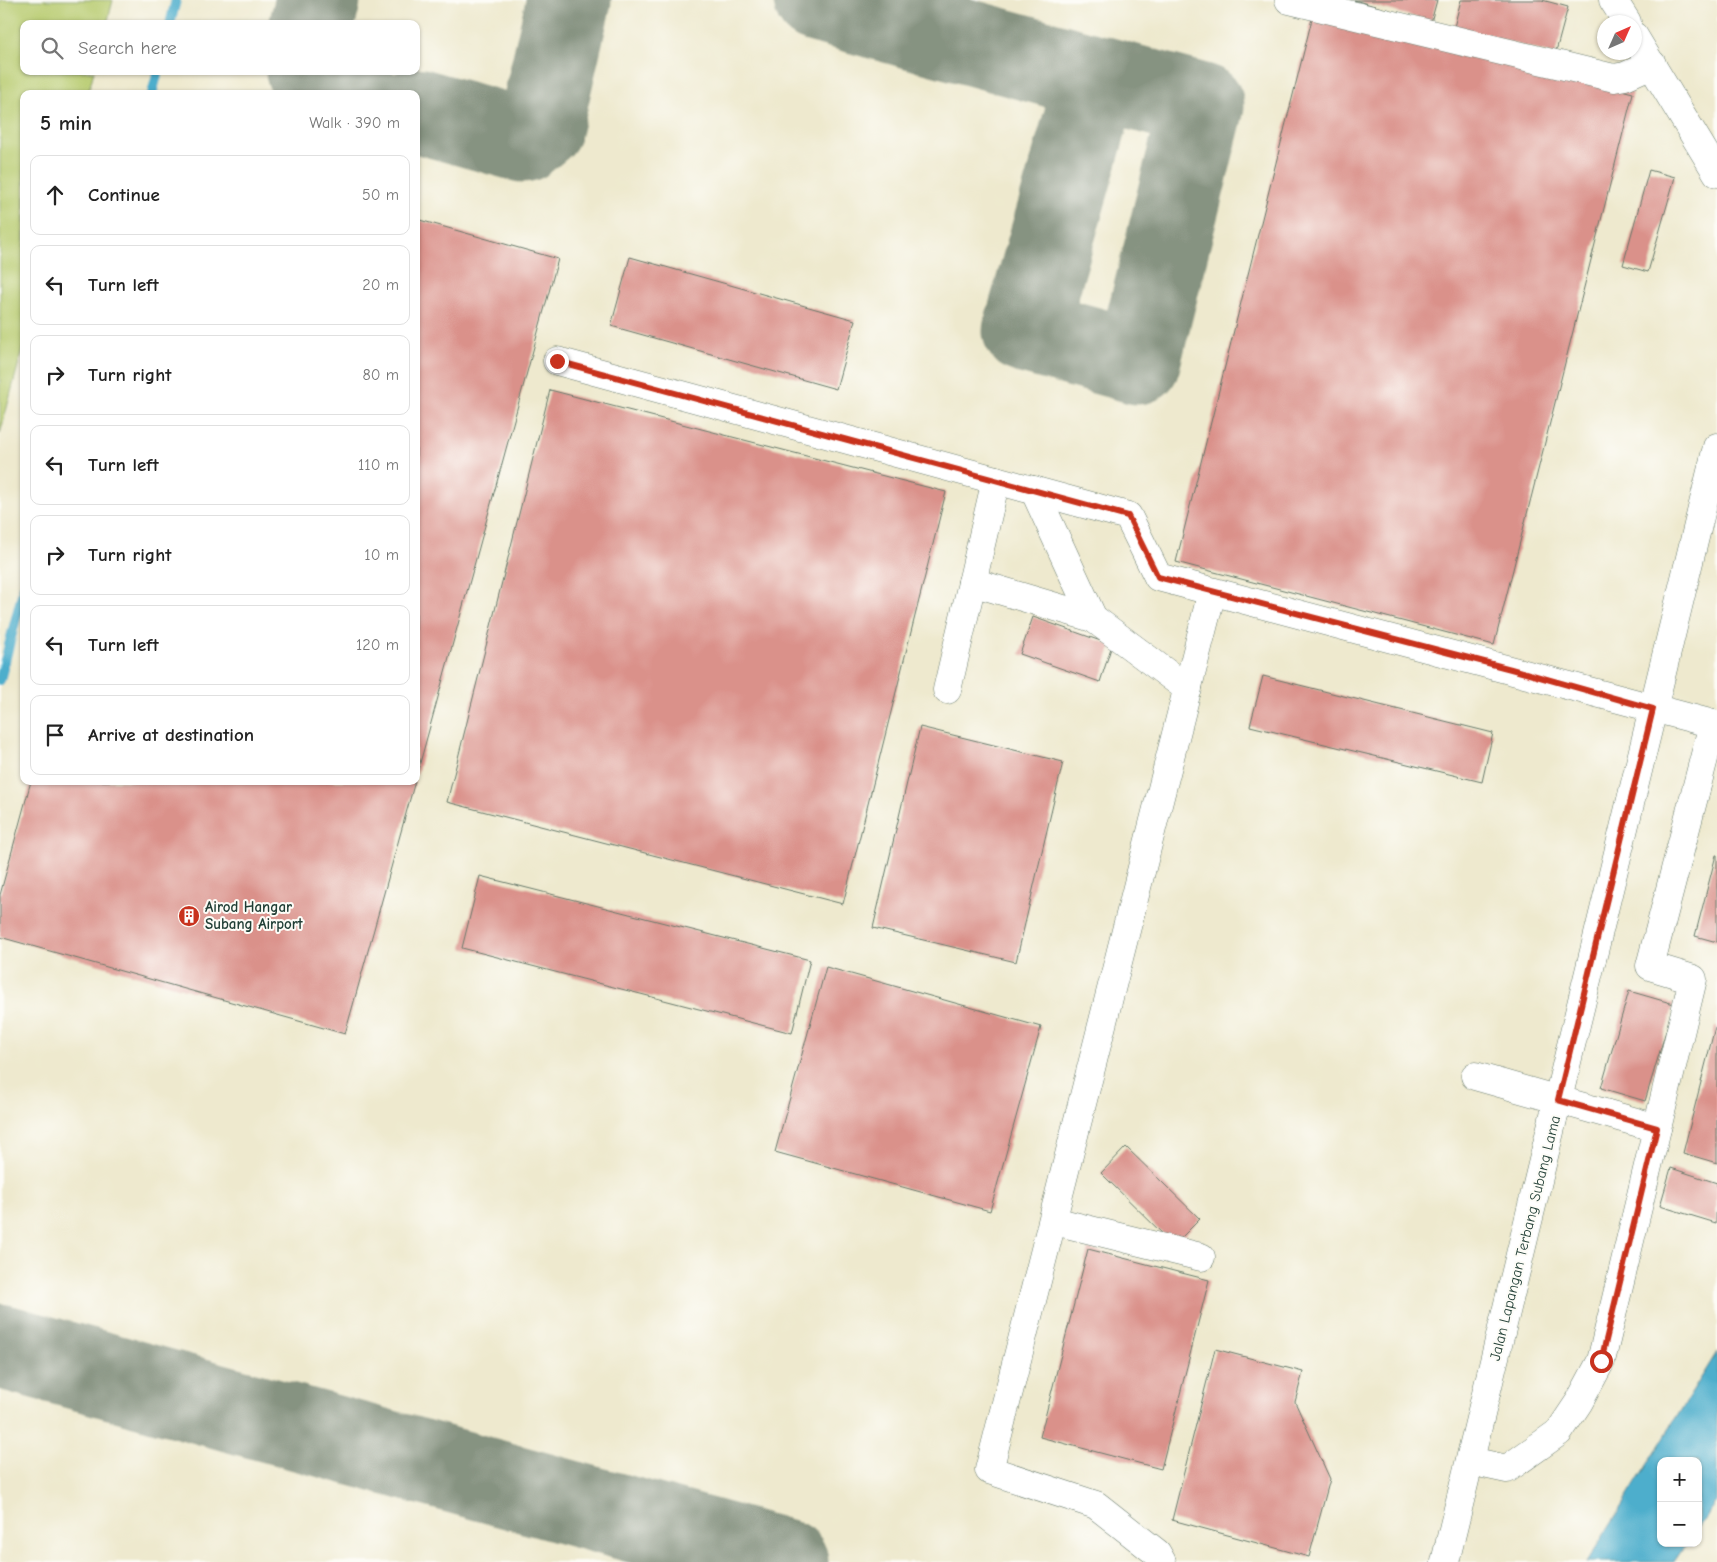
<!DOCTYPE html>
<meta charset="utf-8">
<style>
body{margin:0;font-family:"Comic Neue",sans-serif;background:#f6f6f6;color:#222}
.controls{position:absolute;right:15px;bottom:15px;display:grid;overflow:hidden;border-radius:10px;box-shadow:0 1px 4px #0004}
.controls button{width:45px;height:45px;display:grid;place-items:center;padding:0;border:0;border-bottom:1px solid #e0e0e0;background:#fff;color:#222;font:25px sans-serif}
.compass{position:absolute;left:1597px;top:15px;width:45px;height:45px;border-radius:50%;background:#fff;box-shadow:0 1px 4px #0004;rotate:45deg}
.stop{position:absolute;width:15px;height:15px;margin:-11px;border:4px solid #c8321e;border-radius:50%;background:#fff}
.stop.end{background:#c8321e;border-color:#fff;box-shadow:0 1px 5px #0008}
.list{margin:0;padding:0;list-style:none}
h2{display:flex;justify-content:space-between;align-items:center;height:65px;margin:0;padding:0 20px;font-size:21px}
h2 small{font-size:16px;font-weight:400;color:#767676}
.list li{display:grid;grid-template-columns:32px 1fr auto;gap:15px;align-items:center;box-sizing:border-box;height:80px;margin:0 10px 10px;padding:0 10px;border:1px solid #e0e0e0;border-radius:10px}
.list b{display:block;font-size:19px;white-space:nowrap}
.list em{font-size:16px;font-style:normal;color:#767676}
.icon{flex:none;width:28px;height:28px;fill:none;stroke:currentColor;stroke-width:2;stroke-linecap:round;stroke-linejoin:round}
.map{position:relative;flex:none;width:1717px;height:1562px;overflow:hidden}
.search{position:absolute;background:#fff;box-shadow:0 1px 4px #0004;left:20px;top:20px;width:400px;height:55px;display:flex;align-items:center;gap:12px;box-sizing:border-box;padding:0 18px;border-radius:10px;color:#767676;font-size:19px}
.panel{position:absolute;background:#fff;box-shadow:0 1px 4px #0004;left:20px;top:90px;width:400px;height:695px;border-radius:10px}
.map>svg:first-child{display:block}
.green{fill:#b7cb6e;stroke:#6b8451}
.water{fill:#4daecc;stroke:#367680}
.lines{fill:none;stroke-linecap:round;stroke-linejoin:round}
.stream{stroke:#4daecc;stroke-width:10}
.taxiway{stroke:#869381;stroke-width:85}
.building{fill:#da918a}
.minor-casing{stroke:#67796a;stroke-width:29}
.minor{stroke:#fff;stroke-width:28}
.route{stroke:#c8321e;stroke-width:6}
.labels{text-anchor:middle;stroke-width:4;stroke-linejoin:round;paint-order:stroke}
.poi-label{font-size:15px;font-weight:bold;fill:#1f3d34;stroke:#fdfcf7;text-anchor:start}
.street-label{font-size:15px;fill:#1f3d34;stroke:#fdfcf7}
</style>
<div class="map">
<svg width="1717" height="1562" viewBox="0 0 1717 1562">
<rect width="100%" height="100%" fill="#fdfcf7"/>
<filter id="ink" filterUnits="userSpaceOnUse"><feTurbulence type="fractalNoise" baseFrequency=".02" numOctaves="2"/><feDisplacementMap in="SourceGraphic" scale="10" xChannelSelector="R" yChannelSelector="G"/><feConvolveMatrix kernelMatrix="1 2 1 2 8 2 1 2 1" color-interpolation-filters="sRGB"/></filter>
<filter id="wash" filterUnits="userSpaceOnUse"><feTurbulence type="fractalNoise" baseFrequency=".0096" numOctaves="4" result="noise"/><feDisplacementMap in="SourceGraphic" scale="20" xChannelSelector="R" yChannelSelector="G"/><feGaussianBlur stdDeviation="1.12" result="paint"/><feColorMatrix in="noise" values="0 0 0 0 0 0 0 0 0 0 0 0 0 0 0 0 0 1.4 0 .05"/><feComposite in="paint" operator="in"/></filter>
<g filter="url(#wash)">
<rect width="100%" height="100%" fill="#eee9ce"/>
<path class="green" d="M0 0H113L107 24H24V71H94L88 94H24V343L0 434Z"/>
<path class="water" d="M1717 1352V1502L1698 1528V1461H1661V1543H1687L1674 1562H1587Z"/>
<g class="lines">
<g class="stream">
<path d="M170 24 176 0"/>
<path d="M152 94 158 71"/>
<path d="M0 680 24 587"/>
</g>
<g class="taxiway">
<path d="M816 0 1202 106 1138 362 1025 331 1098 77"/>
<path d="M312 24 318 0"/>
<path d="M308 71 318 83 357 94"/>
<path d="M416 110 523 140 540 126 569 0"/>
<path d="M0 1346 786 1562"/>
</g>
</g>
<g id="blocks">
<g class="building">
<path d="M1354 0H1437L1431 22Z"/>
<path d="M1461 0H1542L1568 7 1555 55 1454 27Z"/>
<path d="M1314 11 1633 93 1494 645 1176 562Z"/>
<path d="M1649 170 1675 177 1648 272 1623 265Z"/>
<path d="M416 219 558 259 417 774H416Z"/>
<path d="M630 257 855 320 836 389 611 326Z"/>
<path d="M550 390 946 492 843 904 447 802Z"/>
<path d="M1033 617 1112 645 1100 682 1020 654Z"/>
<path d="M1263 676 1493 733 1482 782 1250 726Z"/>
<path d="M920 727 1063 762 1016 962 873 928Z"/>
<path d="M31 781H415L345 1034 0 937V895Z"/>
<path d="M1716 855H1717V942L1695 936Z"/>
<path d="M480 876 810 960 792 1033 462 948Z"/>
<path d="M826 967 1041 1027 990 1211 775 1152Z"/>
<path d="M1629 991 1674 1004 1645 1101 1601 1088Z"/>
<path d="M1715 1027H1717V1163L1683 1153Z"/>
<path d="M1126 1147 1200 1219 1174 1245 1101 1173Z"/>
<path d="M1671 1168 1717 1183 1716 1223 1660 1206Z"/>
<path d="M1088 1249 1209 1280 1161 1469 1040 1437Z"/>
<path d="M1215 1349 1303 1372 1295 1402 1330 1479 1309 1557 1172 1520Z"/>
</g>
</g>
</g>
<g filter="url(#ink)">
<use href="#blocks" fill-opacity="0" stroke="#67796a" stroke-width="1"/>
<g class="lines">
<g class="minor-casing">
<g id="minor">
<path d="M1289 0 1614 78 1625 76 1652 64"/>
<path d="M1613 0 1627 22"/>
<path d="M1634 36 1717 173"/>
<path d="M557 361 1128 516 1158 577 1717 725"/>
<path d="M1034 490 1093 618 1188 689"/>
<path d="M972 582 1093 618"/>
<path d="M947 690 996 480"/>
<path d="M1475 1076 1657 1128"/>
<path d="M1054 1221 1201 1257"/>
<path d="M1470 1461 1507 1469 1559 1432 1579 1402 1601 1361 1693 979 1650 966 1713 724"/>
<path d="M1162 1562 1157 1553 1096 1505 989 1470 1212 592"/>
<path d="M1445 1562 1717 447"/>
</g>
</g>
<use href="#minor" class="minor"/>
</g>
</g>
<g class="lines" filter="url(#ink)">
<path class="route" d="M557 361 1128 516 1158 577 1511 669 1653 709 1558 1100 1657 1128 1601 1361"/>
</g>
<defs>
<g id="building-disc" transform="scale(1.125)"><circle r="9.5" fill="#c8321e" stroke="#fdfcf7"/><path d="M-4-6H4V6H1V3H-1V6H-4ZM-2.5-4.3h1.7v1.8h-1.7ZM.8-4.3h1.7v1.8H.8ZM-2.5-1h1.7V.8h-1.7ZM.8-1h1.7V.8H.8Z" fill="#fff"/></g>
</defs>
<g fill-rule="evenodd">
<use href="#building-disc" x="189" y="916"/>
</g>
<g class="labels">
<g class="poi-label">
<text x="205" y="912">Airod Hangar<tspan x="205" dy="17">Subang Airport</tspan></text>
</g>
<g class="street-label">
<text transform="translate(1525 1238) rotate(-76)" y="5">Jalan Lapangan Terbang Subang Lama</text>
</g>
</g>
</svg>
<div class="controls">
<button>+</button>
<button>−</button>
</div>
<svg class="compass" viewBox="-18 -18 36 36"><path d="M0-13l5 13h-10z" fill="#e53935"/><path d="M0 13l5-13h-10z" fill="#767676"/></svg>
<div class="stop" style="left:1601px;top:1361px"></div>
<div class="stop end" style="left:557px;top:361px"></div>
<div class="search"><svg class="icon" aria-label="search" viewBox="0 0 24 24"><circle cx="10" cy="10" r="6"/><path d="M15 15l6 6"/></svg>Search here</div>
<section class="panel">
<h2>5 min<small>Walk · 390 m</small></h2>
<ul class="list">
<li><svg class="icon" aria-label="ahead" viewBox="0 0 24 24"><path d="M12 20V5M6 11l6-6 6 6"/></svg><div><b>Continue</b></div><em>50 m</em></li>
<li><svg class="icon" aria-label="left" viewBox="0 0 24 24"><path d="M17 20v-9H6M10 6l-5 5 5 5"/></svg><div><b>Turn left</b></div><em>20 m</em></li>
<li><svg class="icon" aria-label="right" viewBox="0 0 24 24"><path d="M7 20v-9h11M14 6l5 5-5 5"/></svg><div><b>Turn right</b></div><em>80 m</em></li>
<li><svg class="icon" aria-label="left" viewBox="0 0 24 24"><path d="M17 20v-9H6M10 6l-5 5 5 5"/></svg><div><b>Turn left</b></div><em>110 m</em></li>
<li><svg class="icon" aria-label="right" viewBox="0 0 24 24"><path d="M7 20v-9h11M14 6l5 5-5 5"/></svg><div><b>Turn right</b></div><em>10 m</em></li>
<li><svg class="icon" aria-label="left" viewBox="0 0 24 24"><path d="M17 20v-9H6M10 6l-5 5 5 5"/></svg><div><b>Turn left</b></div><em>120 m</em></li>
<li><svg class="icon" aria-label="arrive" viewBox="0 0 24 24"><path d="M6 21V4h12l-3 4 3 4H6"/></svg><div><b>Arrive at destination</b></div></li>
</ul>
</section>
</div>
